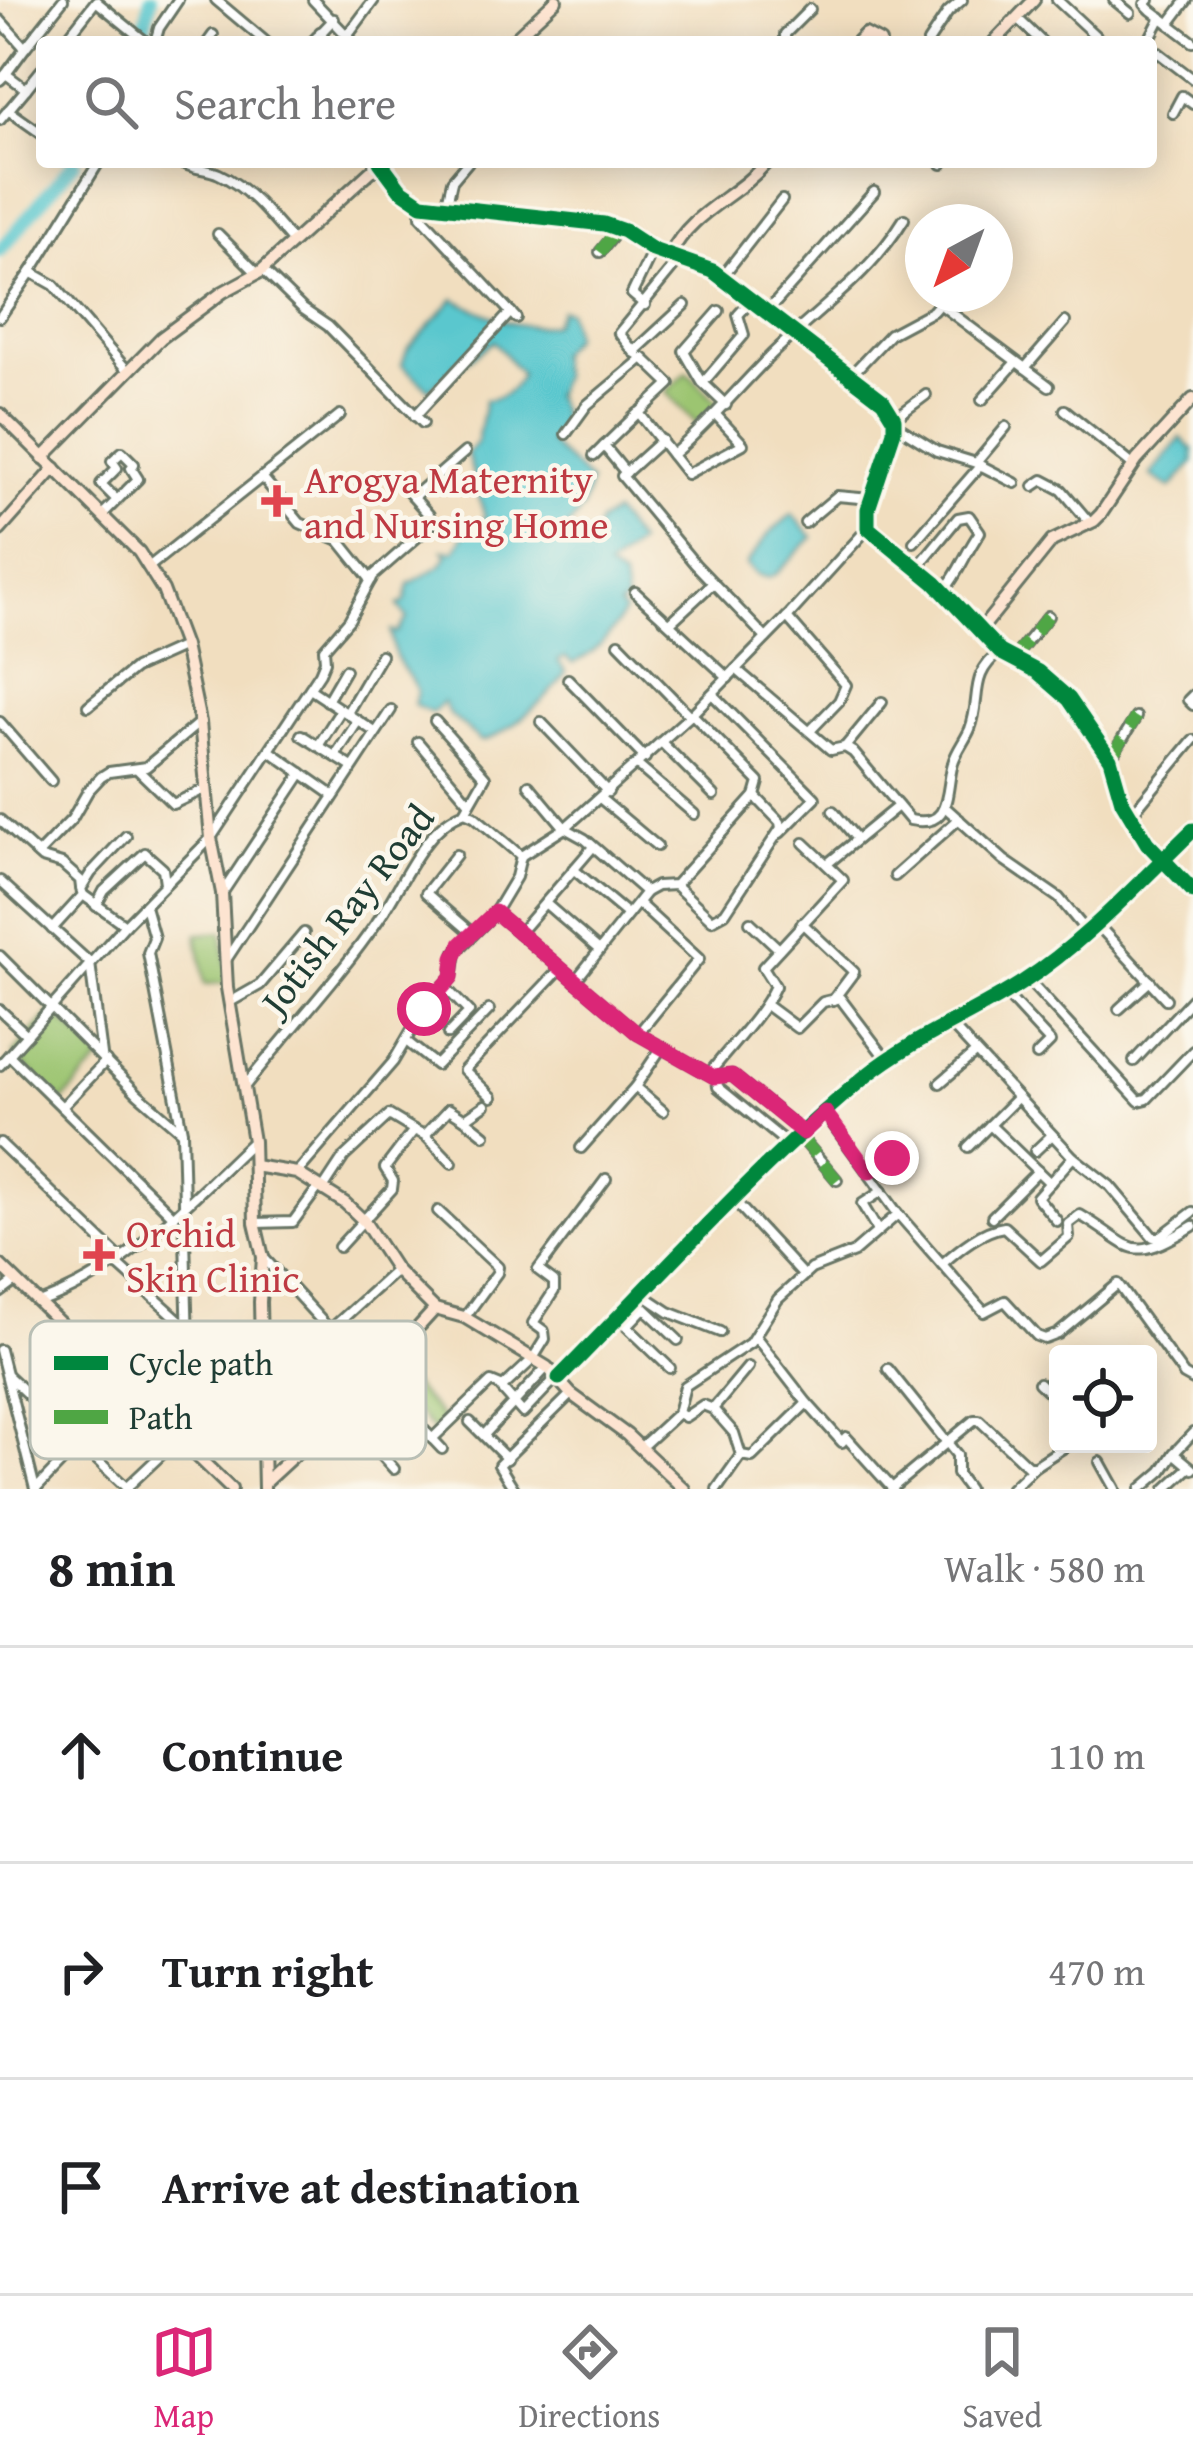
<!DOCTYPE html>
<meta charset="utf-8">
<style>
body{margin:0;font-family:"Gentium Book Plus",serif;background:#f2f2f2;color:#202124}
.controls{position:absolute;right:36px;bottom:36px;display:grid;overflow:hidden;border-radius:12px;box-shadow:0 6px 30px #0003}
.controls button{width:108px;height:108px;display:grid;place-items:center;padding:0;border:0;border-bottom:3px solid #e0e0e0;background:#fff;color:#202124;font:60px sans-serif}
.compass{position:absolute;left:905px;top:204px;width:108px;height:108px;border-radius:50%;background:#fff;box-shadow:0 6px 30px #0003;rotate:221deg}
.stop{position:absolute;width:36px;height:36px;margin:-27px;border:9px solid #db2777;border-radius:50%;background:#fff}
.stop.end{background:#db2777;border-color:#fff;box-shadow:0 3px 12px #0008}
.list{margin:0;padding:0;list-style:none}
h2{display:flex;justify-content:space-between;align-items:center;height:156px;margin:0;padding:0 48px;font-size:51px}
h2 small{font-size:39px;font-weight:400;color:#757577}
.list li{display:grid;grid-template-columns:78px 1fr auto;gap:36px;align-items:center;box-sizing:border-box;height:216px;padding:0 48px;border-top:3px solid #e0e0e0}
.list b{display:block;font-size:45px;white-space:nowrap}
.list em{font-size:39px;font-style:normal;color:#757577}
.icon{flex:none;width:66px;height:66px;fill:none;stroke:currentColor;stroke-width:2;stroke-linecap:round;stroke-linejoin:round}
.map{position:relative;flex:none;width:1193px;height:1489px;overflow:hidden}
.search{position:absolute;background:#fff;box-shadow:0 6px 30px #0003;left:36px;right:36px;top:36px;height:132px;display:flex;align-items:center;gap:30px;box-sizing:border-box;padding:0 42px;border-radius:12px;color:#757577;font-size:45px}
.sheet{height:804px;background:#fff}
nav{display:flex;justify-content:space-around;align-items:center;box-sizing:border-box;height:168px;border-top:3px solid #e0e0e0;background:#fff;font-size:33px;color:#757577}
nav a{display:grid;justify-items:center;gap:6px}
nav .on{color:#db2777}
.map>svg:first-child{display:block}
.green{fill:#9cc571;stroke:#5e8152;stroke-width:3}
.water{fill:#5ac7ce;stroke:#3c8281;stroke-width:3}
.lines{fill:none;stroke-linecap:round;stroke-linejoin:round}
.river{stroke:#5ac7ce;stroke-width:14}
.street-casing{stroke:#687565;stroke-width:14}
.secondary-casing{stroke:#687565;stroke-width:16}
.street{stroke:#fff;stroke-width:8}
.secondary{stroke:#fde4d1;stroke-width:10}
.quiet{stroke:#4fa644;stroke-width:12;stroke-dasharray:24 12;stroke-linecap:butt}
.cycleway-casing{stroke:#fbf7ec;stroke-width:22}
.cycleway{stroke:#00873e;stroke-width:15}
.route{stroke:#db2777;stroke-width:15}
.health-dot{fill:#e0444e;stroke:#fbf7ec;stroke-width:4.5}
.labels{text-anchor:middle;stroke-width:9;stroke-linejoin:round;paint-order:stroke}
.health-label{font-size:39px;fill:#be3a42;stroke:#fbf7ec;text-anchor:start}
.street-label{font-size:39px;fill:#1f3d34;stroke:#fbf7ec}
.key{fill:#fbf7ec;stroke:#b9bfb5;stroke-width:3}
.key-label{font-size:33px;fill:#1f3d34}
</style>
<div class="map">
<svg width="1193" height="1489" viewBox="0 0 1193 1489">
<rect width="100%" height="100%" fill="#fbf7ec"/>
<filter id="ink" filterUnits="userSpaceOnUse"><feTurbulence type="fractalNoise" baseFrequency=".00833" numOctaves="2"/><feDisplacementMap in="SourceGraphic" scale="24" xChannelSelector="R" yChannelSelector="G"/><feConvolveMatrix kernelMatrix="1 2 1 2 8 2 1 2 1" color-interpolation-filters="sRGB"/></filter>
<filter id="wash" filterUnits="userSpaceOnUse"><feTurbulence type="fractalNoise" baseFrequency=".004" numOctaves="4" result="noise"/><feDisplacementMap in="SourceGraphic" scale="48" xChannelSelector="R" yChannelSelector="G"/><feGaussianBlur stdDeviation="2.7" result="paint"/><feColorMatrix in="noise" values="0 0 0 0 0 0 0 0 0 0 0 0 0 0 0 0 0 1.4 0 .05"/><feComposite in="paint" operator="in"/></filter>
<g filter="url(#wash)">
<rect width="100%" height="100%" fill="#f1debf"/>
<g class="green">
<path d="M687 372 719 404 698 425 666 392Z"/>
<path d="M222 932 229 983 205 984 197 934Z"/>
<path d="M51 1012 105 1055 62 1102 13 1054Z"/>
<path d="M395 1367 447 1423 435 1433 384 1373Z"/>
</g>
<g class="water">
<path d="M454 299C485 314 518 332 553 324L561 310 568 311 573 336 557 355 561 378 553 396C565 417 564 425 549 443L590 482 582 510 563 532 573 537 595 533 599 522 614 513 638 543 607 569 623 579 626 601 619 607 624 612C614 631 594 656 573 663L565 657 558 661 566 672C553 694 505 737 481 741L449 714 443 702 432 713 414 705 417 691C406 667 392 663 391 631L397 633 407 618 398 605 405 602 409 584 440 566 448 555 444 550 455 551 463 536 485 517 467 453 477 443 485 400C502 399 514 390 521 374L494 341 429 389 402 365 407 350Z"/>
<path d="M1181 438 1193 450V463L1171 488 1151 475Z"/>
<path d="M792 514 813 537 776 574 769 578 758 575 746 565 768 535Z"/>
</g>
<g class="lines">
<g class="river">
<path d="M140 42 151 0"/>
<path d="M0 251 74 162"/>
</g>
</g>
</g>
<g filter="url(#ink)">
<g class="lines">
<g class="street-casing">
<g id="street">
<path d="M216 0 266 42"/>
<path d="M313 0 353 42"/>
<path d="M1057 0 1102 42"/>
<path d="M1114 0 1130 13"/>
<path d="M1149 0 1145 4 1151 10 1193 42"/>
<path d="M97 2 146 42"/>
<path d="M1017 18 1042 42"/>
<path d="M0 20 25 48 6 74"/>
<path d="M1169 24 1187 0"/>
<path d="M320 32 327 42"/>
<path d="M348 35 374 0"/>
<path d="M64 42 96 1"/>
<path d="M155 42 159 28 178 0"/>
<path d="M208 42 213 35"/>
<path d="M312 42 334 19"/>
<path d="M785 42V34L810 9"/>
<path d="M928 42 948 12 962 0"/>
<path d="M1148 42 1161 17"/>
<path d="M1151 47 1193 79"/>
<path d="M25 48 63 0"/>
<path d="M0 80 6 74 26 89 0 120"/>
<path d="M26 89 42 69"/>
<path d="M8 110 42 134"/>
<path d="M1173 113 1182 96 1193 104"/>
<path d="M99 162 31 272 54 285 127 370"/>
<path d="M181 162C193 170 206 168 219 174 248 187 273 219 293 242"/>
<path d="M942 164 943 162"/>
<path d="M422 204 421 216 516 318"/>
<path d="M446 207 452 181 468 162"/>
<path d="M995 228 998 224"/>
<path d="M218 234 258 274"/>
<path d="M600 252 618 230"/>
<path d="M263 270 303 309 328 326 423 423"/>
<path d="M722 277 782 200"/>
<path d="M645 305 632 294 653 250"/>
<path d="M941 305 1049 386"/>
<path d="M767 312 874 192"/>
<path d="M0 317 31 272"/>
<path d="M634 352 619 333 679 260"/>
<path d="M637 354 634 352 685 305"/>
<path d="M1025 368 1065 322"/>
<path d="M851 375 890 334 933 311 948 294"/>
<path d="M702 382 684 351 719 311"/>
<path d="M982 400 1016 362"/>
<path d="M726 405 703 383 744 335 738 315 751 301"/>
<path d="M1065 410 1133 465"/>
<path d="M415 416 511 312"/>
<path d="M894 419 926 395"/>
<path d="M895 425 937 451 976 463 1015 483"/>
<path d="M566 434 587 405 643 358 670 384 639 413 672 455C709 424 738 388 772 354 818 309 870 275 904 219"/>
<path d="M662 440 622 476 695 564 766 638"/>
<path d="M672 455 687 474 743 444 717 416"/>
<path d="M594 456 604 446"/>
<path d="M976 463 1006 427"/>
<path d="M626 473 604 446 638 413"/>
<path d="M263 478 300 523 339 540 371 580"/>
<path d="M1034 486 1043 480 1062 490 1090 523"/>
<path d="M413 497 465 452"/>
<path d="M102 515 138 479 131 468 134 464 122 452 112 461 117 468 101 484 117 500"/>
<path d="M805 523 837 496 871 499"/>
<path d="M914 542 980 466"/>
<path d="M150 566 340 415"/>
<path d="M917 568 958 518 969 516 980 532C964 555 961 570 943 592"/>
<path d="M635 592 728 678"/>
<path d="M787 617 846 685 839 701 810 731"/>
<path d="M671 622 713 583"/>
<path d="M619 643 690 716"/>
<path d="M1013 659 1048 616"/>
<path d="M736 669 831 750 845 747 853 752 910 820C953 829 945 791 953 763 956 751 965 741 970 729 982 698 968 676 1000 652"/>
<path d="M568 679 645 758"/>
<path d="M310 689 375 732"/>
<path d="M712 694 815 798 780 833"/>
<path d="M1193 695 1188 700 1193 705"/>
<path d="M327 701 345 670"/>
<path d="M88 706 135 668 184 646"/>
<path d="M347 713 381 655"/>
<path d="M435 721 485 777 465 812"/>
<path d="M0 722 51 781"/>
<path d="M541 722 608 792"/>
<path d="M301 735 352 767"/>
<path d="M418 742 469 802"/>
<path d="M661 742 714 795"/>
<path d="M318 746 341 710"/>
<path d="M845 747 882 702"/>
<path d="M270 751 333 795"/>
<path d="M335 756 358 721"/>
<path d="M1111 758 1136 717"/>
<path d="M637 765 694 814"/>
<path d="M139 771 173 804 207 788"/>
<path d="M601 799 657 846"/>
<path d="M945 807 1004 860 1059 898 1087 932"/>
<path d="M833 811 857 839"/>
<path d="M1131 815 1193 740"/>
<path d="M0 820 42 858 62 864 80 880 81 888"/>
<path d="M38 854 72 819 88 791 101 777 109 772 146 767 200 722"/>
<path d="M456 855 426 893 472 933"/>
<path d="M521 856 516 877 495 912 638 1034 714 1077 732 1075 802 1132"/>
<path d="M1162 860 1193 830"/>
<path d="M827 864 898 806"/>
<path d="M573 869 627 914"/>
<path d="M895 876 959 819"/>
<path d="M0 881 90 963 102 1055"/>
<path d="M675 885 712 920 725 913 781 828 780 822 755 796"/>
<path d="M223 892 302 773"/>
<path d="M646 892 657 886 675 885 755 796 759 782 692 714"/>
<path d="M83 895 125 925"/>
<path d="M545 903 598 949"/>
<path d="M638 903 699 959 638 1034"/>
<path d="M96 906 104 891 145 853 163 869 165 883"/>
<path d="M145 906 154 938 148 953 182 1131"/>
<path d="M750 922 779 949"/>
<path d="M802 923 854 972 833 1000"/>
<path d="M1096 923 1166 999"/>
<path d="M52 929 83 895 81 889 91 873 126 836"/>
<path d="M519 933 593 847"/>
<path d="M0 956 138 1094 182 1132 191 1448"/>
<path d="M226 960 391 710"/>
<path d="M1027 979 1139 1101 1147 1099 1193 1051"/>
<path d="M575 981 646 892 585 839 565 828 692 714 789 615 868 528"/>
<path d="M444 986 469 1012 448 1034"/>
<path d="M1005 993 1050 1042 1037 1055"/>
<path d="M230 1002 260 985 304 933"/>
<path d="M766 1005 797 1028 823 1002 840 998 887 1060"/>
<path d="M1119 1009 1150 981"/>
<path d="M0 1010 27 1035"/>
<path d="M951 1025 1073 1157 1110 1186 1153 1237H1160L1193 1212"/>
<path d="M406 1041 436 1065 489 1010"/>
<path d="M9 1055 174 1217"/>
<path d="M1134 1061 1193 998"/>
<path d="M0 1065 125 925 211 838 320 673 325 661 324 649 349 620 373 576 431 525 429 515 397 479"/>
<path d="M709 1074C730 1046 761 1017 775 986L763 967 843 880 804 843"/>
<path d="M717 1078 718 1087 789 1145"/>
<path d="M940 1083 975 1053"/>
<path d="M245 1086C289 1030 339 978 379 919 403 885 423 827 465 812L474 816 521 856 565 828 529 785"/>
<path d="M635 1087 663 1111"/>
<path d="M492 1097 464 1070 560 969"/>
<path d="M62 1107 106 1061"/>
<path d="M825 1113 898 1214 984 1312 1005 1301 1037 1336 1045 1339 1058 1334 1118 1284 1184 1375 1193 1380"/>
<path d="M465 1119 485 1135"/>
<path d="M990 1125 1050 1183"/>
<path d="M425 1135 452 1163"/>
<path d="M800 1136 837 1180"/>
<path d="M0 1143 122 1260"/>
<path d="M968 1147 1017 1098"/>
<path d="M581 1148 635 1087 662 1047"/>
<path d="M1035 1151 1052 1135"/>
<path d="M869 1172 904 1146"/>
<path d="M297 1173 393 1062 424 1009 452 977 456 952 495 912"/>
<path d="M323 1189 344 1157 389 1115 414 1130"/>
<path d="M733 1199 803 1275"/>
<path d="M438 1211 498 1267 497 1273 465 1317"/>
<path d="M992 1217 1038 1171"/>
<path d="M1057 1221 1037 1197 1073 1157"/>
<path d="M255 1223 293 1222 318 1188"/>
<path d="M878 1231 862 1204 882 1191"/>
<path d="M339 1247 392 1189 393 1181 385 1168 414 1130 425 1135 449 1109 465 1119 485 1105"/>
<path d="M263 1257 330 1330"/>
<path d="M117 1264 187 1327"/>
<path d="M942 1264C959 1249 982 1230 1004 1227L1041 1261 1069 1237 1068 1224 1080 1215C1135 1247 1127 1266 1193 1226"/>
<path d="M0 1293 16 1281"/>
<path d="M642 1294 669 1312 720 1332"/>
<path d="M636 1300 678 1340"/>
<path d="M39 1303C127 1271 187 1203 253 1141"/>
<path d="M618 1318 670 1368"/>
<path d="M627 1326 644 1308"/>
<path d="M755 1336 807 1403"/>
<path d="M0 1350 35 1489"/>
<path d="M748 1367 713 1409 734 1433 741 1455 752 1457 807 1403 842 1442 846 1437 893 1489"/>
<path d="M888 1369 957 1455V1474L968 1489"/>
<path d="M7 1375 128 1489"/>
<path d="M373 1376 442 1449"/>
<path d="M1039 1383 1058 1401"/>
<path d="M501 1388 523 1413 558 1376"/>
<path d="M342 1411 394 1469"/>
<path d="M678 1413 685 1417 703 1405 713 1409"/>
<path d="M470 1422 507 1459"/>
<path d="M321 1430 324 1339 330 1330 396 1270"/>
<path d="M1193 1433 1174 1453 1193 1469"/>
<path d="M484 1435 547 1367"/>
<path d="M432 1439 491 1382 503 1387 532 1360 545 1339 544 1331 533 1323 554 1291V1282L538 1270 606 1179"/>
<path d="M640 1448 678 1413 685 1386 750 1343 778 1299 811 1269 854 1252 898 1214"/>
<path d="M1100 1462 1115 1489"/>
<path d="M126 1488 179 1438"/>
<path d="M892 1488 974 1420H979L1028 1466H1035L1069 1444"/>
<path d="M36 1489 130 1391"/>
<path d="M514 1489 499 1465 571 1394"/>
<path d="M717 1489 741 1455"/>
<path d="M1011 1489 1035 1466"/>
<path d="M1141 1489 1162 1471 1174 1453"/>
<path d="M1166 1489 1190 1467"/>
</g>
</g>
<g class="secondary-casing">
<g id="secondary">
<path d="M511 42 556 0"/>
<path d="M857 42 865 34 880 42"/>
<path d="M994 42 1034 0"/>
<path d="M381 163 400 189 422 204 604 224 624 231 653 250 713 271 883 401 894 419V431L868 509V528L935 583 1000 652 1038 672 1069 699 1110 759 1122 801 1147 843 1193 891"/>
<path d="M670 255C691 211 736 198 767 162"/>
<path d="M0 414 139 552 163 590 184 646 200 722 211 838 222 893 227 988 253 1141 255 1223 263 1257 260 1302 264 1489"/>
<path d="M43 458 161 338 223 292 260 272 381 162"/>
<path d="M0 530 55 468"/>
<path d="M979 632 1052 541 1094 521 1101 514 1137 460 1193 399"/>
<path d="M254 1166 297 1173 345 1203 364 1221 396 1270 435 1309 464 1317 547 1367 571 1394 627 1435 684 1489"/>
<path d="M0 1265 231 1489"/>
<path d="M559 1378C660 1276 755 1167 866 1076 914 1037 972 1015 1023 982 1074 948 1117 903 1161 861"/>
<path d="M265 1482 342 1411 435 1309"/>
</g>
</g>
<use href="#street" class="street"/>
<use href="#secondary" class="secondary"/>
<g class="quiet">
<path d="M600 252 618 228"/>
<path d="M1012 660 1048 616"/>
<path d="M1110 759 1136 717"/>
<path d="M800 1136 837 1180"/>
</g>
<g class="cycleway-casing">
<g id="cycleway">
<path d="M380 162 400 189 422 204 604 224 624 231 653 250 713 271 883 401 894 419V431L868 509V528L935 583 1000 652 1038 672 1069 699 1110 759 1122 801 1147 843 1193 891"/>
<path d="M559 1378C660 1276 755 1168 866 1076 913 1038 971 1016 1023 982 1086 941 1139 882 1193 830"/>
</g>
</g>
<use href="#cycleway" class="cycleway"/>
</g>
</g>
<g class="lines" filter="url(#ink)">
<path class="route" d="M424 1009 452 977 454 958 461 944 495 912 638 1034 714 1077 732 1075 803 1133 825 1112 869 1172 892 1158"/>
</g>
<g class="health-dot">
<path d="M271 483h12v12h12v12h-12v12h-12v-12h-12v-12h12z"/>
<path d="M93 1237h12v12h12v12h-12v12h-12v-12h-12v-12h12z"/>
</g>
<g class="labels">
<g class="health-label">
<text x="304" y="493">Arogya Maternity<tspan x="304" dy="45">and Nursing Home</tspan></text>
<text x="126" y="1247">Orchid<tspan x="126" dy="45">Skin Clinic</tspan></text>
</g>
<g class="street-label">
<text transform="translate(347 909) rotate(-52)" y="14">Jotish Ray Road</text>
</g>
</g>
<rect x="30" y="1321" width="396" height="138" rx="18" class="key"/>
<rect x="54" y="1356" width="54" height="14" fill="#00873e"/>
<rect x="54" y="1410" width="54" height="14" fill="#4fa644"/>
<g class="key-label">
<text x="129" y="1375">Cycle path</text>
<text x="129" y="1429">Path</text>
</g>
</svg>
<div class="controls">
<button><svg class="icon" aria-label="locate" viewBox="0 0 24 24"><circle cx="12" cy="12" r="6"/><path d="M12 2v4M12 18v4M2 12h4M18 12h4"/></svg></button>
</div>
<svg class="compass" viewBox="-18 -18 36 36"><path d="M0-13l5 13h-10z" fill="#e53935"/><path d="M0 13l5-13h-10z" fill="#757577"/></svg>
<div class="stop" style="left:424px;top:1009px"></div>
<div class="stop end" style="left:892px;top:1158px"></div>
<div class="search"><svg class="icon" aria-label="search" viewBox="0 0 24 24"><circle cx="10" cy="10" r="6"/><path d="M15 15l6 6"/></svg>Search here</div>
</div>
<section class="sheet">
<h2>8 min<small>Walk · 580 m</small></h2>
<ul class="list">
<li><svg class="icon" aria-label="ahead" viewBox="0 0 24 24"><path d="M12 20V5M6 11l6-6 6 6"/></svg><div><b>Continue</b></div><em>110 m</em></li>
<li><svg class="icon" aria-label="right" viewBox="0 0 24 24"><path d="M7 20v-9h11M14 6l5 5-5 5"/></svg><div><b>Turn right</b></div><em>470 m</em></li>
<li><svg class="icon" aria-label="arrive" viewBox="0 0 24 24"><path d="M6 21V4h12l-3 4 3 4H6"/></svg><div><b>Arrive at destination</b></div></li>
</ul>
</section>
<nav>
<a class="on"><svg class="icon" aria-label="map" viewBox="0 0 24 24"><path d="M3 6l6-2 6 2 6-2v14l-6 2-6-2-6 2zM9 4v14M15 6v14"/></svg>Map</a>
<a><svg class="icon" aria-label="directions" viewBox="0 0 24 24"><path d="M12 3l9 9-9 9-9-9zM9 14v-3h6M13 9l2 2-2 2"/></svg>Directions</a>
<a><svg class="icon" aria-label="saved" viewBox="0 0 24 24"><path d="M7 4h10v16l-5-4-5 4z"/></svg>Saved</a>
</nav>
